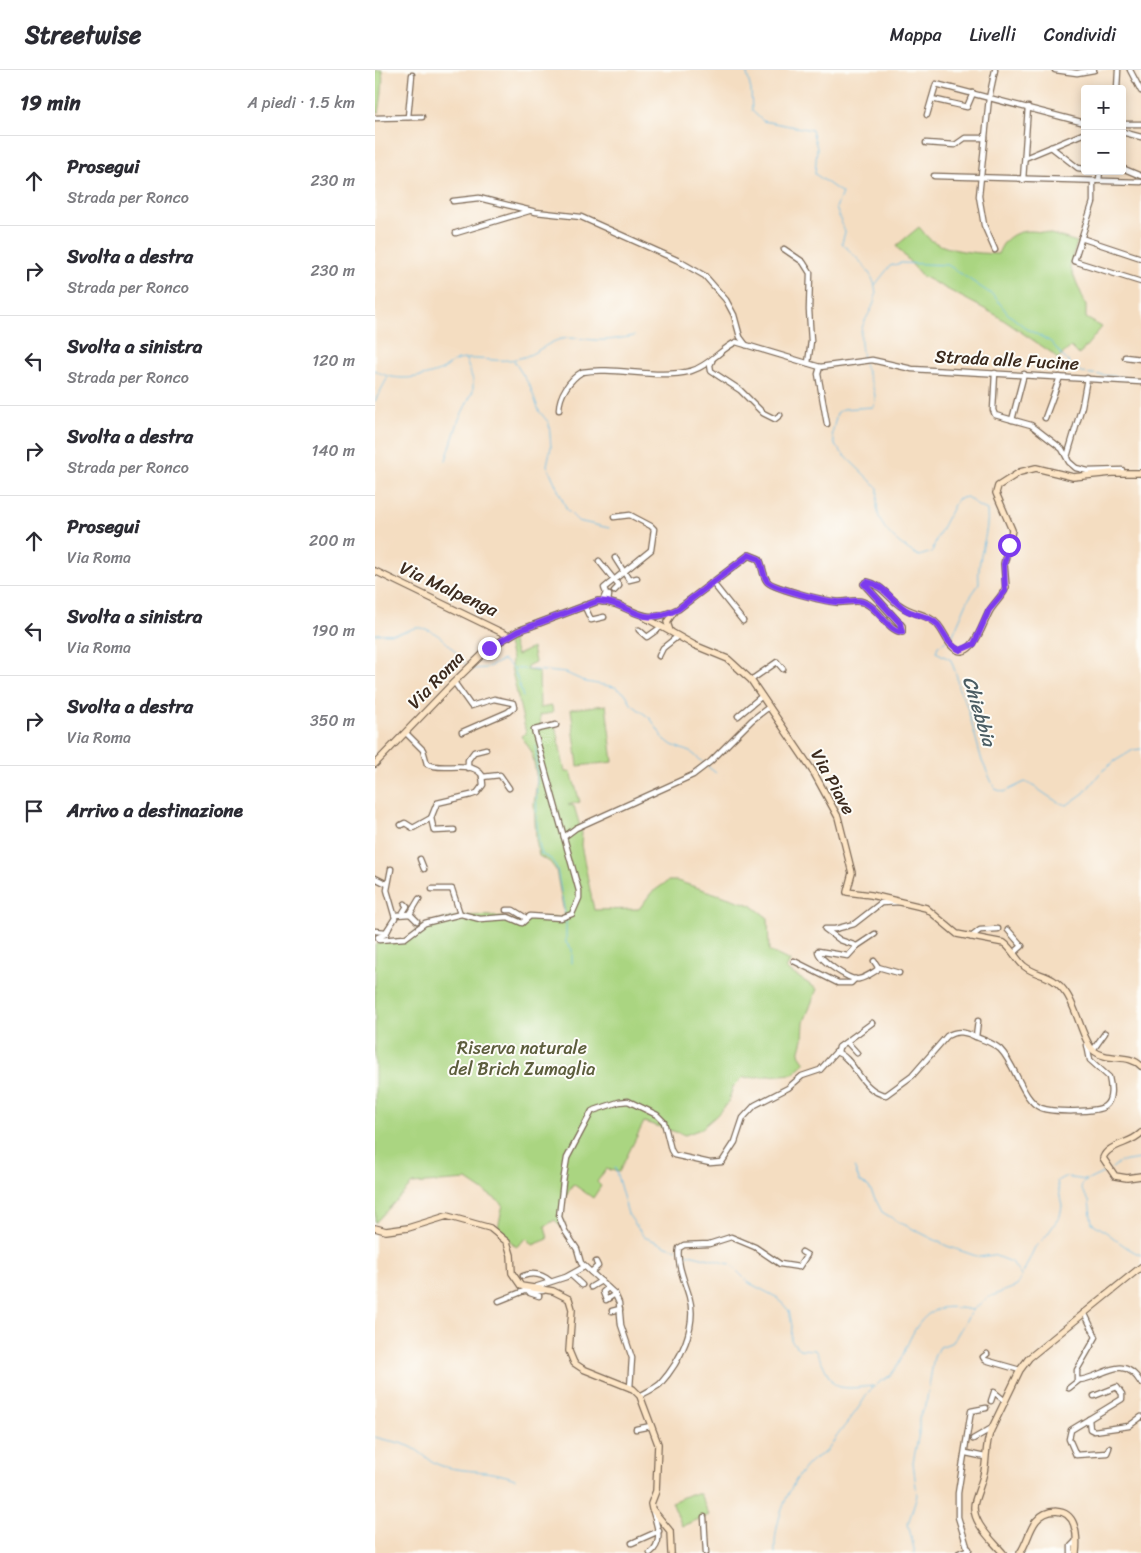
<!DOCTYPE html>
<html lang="it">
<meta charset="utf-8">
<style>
body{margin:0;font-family:Sriracha,sans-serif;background:#f7f7f7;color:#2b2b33}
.controls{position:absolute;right:15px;top:15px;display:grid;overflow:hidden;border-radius:5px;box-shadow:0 2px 12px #0003}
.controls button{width:45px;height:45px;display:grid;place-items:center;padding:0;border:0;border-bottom:1px solid #e1e1e2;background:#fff;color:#2b2b33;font:25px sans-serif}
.stop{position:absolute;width:15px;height:15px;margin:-11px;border:4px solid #7c3aed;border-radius:50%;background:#fff}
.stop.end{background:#7c3aed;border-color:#fff;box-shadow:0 1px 5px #0008}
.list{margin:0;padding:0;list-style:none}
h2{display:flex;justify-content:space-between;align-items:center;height:65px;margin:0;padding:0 20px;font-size:21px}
h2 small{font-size:16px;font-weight:400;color:#7c7c81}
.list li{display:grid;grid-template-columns:32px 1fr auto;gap:15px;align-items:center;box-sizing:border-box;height:90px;padding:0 20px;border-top:1px solid #e1e1e2}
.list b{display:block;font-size:19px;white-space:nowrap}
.list p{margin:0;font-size:16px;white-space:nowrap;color:#7c7c81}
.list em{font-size:16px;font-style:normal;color:#7c7c81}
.icon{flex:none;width:28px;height:28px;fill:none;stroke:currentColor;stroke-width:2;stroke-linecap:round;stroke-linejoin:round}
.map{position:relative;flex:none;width:766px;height:1483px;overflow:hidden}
header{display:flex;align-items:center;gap:30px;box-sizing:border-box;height:70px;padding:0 25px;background:#fff;border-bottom:1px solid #e1e1e2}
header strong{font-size:24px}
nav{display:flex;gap:28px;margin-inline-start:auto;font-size:18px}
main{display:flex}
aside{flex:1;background:#fff}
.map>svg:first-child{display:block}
.green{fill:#aad581;stroke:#728050}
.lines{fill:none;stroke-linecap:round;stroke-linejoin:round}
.stream{stroke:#68bbe4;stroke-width:1}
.street-casing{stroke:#7c6957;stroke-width:7}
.secondary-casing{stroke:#7c6957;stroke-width:8}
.street{stroke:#fff;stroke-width:4.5}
.secondary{stroke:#fde5c5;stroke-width:5.5}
.route{stroke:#7c3aed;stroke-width:6}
.labels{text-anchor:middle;stroke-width:4;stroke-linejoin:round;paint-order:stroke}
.street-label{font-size:18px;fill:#3b2a1e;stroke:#fdfcf7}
.park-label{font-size:18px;fill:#5c5d3c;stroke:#fdfcf7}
.water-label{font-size:19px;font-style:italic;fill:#4b5d63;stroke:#fdfcf7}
</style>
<header>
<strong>Streetwise</strong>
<nav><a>Mappa</a><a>Livelli</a><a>Condividi</a></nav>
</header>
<main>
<aside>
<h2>19 min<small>A piedi · 1.5 km</small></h2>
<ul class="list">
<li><svg class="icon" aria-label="ahead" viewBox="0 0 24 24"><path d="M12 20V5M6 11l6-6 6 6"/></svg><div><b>Prosegui</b><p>Strada per Ronco</p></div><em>230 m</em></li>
<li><svg class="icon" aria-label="right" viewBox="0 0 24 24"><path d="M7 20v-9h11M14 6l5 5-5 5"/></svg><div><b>Svolta a destra</b><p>Strada per Ronco</p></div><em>230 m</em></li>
<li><svg class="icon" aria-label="left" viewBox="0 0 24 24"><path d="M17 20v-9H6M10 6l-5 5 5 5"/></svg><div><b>Svolta a sinistra</b><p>Strada per Ronco</p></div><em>120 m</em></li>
<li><svg class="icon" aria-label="right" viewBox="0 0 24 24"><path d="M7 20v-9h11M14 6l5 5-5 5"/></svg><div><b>Svolta a destra</b><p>Strada per Ronco</p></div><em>140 m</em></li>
<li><svg class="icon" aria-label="ahead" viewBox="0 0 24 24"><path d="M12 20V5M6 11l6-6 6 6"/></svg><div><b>Prosegui</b><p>Via Roma</p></div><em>200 m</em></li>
<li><svg class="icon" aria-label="left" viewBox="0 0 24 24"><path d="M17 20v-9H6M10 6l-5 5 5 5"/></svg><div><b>Svolta a sinistra</b><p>Via Roma</p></div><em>190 m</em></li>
<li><svg class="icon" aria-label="right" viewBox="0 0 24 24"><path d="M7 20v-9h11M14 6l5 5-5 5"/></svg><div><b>Svolta a destra</b><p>Via Roma</p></div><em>350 m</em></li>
<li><svg class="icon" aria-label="arrive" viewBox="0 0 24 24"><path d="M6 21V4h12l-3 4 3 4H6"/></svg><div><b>Arrivo a destinazione</b></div></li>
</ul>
</aside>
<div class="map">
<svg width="766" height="1483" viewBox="0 0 766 1483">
<rect width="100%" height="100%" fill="#fdfcf7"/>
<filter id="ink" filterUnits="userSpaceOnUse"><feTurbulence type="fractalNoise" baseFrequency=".02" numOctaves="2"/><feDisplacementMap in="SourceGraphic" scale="10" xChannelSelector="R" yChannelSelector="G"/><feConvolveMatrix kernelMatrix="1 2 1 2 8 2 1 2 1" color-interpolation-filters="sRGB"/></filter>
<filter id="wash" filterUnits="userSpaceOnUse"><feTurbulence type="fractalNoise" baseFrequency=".0096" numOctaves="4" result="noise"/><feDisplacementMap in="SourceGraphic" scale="20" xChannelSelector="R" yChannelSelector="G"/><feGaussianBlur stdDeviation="1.12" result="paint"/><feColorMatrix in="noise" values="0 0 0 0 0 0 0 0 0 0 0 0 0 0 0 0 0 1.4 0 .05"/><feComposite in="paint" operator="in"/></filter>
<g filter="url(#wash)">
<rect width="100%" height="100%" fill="#f4ddc1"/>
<g class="green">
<path d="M0 0H7C9 11 6 31 4 43L0 41Z"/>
<path d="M544 157C548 161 552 168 557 171 576 182 602 183 623 184 637 147 675 164 702 172L695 197 711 235V248L727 257 704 285 696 277 682 289 677 283 621 245 547 206 521 176Z"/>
<path d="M136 567 142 585 157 578 160 592 152 596V600L164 602 165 638 177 636 178 643 165 645 166 657 180 654 190 702H196L205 732 193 735 199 736 207 763 206 775 219 840 264 839 276 823 293 811H302L376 835 393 848 394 881 415 891 411 899 442 919 429 952 428 969 424 984 430 993 418 1004 367 1008 358 1017 353 1032 341 1046 326 1059 310 1065 269 1052 244 1102 231 1099 222 1112 226 1116 218 1128 198 1114C190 1127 182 1141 190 1155L186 1157 180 1150 170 1156 173 1169 158 1175 152 1168 141 1177 123 1158 128 1134 92 1110 37 1114 0 1153V875C9 868 20 873 30 869 38 865 44 857 52 854 76 845 120 841 143 853L155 848H190L181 800 175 792 164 786 161 770 159 734 162 709 157 682 146 666 151 663 136 597 137 589 132 570Z"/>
<path d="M231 635 238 692 203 696 196 639Z"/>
<path d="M315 1424H325L334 1445 307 1456 297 1432Z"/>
</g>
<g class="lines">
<g class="stream">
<path d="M371 0 376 20 377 41 388 51 437 60 442 78 440 104 467 123 461 138 470 162 467 173C478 185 497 200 500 217 504 233 491 245 487 258 484 266 487 280 488 289"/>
<path d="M500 215 515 196 526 193 573 195 619 226 633 244 652 259 676 272 690 289 707 303 766 309"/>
<path d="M139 291 155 316 164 341 174 353 176 377 172 395 192 440 203 451 234 458"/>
<path d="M489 293C492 306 505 325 498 337L468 339 462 343 457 364 461 377 503 418C503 426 501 436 503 443 507 462 528 477 544 486L557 482 561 470 582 429 592 427 603 436 612 440C615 465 601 487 604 514L593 530 577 567 574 569"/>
<path d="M0 300C17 313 48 308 67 300 72 297 77 292 83 290 103 286 125 294 145 288 160 285 171 273 186 269 198 267 208 269 220 270 233 271 246 268 259 266"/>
<path d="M0 331 13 307"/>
<path d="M71 390 84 349 98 321V310L91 290"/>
<path d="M0 564C8 563 19 565 27 562 34 561 38 557 46 558 66 561 81 583 93 597"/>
<path d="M571 571 563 576 561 582 576 590 582 607 583 617 592 636 607 691 620 719 629 722 650 712C665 718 677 732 692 735L709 723 726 702 740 691 758 680 766 679"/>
<path d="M96 599 111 598 128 590 138 598 191 603 211 612 240 617 251 624 256 634 276 649 288 668 297 675 317 683 330 694"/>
<path d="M139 599 148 627"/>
<path d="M161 676C164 712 158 750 166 784L176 789 182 799 190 844"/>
<path d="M332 696 341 703"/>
<path d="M191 848V855"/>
<path d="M191 856V873L197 879V893"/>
<path d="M479 1097 485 1112 494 1117 507 1142 524 1152 572 1176 604 1187 618 1185 636 1192 647 1207"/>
<path d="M240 1098 253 1144 269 1167 302 1180"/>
<path d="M737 1098 745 1092 766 1089"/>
<path d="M734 1100 707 1113 706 1119 714 1131 717 1153C734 1162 748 1178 766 1185"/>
<path d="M306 1182 355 1194 374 1213 403 1228 414 1241 417 1256 416 1270 424 1279 440 1280C462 1315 448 1322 498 1316"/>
<path d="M0 1367C11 1371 22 1371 34 1376 46 1381 54 1392 67 1396 91 1403 116 1399 140 1409"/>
<path d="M400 1483C398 1453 414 1414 434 1393 441 1386 450 1385 455 1377 463 1362 475 1351 484 1337 489 1330 493 1321 500 1316 505 1311 514 1308 518 1302 533 1282 535 1253 560 1240 570 1235 586 1238 597 1240"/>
<path d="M540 1483 533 1454 542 1425 538 1392 544 1363V1348L551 1334 559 1287 565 1277 578 1272 597 1240 614 1227 642 1216 660 1177 672 1165 685 1146 687 1136 682 1111 689 1107 711 1110"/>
</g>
</g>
</g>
<g filter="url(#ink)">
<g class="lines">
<g class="street-casing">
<g id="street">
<path d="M620 0 614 28 604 126 609 155 620 180"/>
<path d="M680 0 702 3 719 0"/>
<path d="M755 0 766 21"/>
<path d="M742 19 743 0"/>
<path d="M557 29 592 37 598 23"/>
<path d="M552 45 561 14 710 53"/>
<path d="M33 47 37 5"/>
<path d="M0 48 47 47"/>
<path d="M747 54H766"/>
<path d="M747 62 766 67"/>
<path d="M551 73 580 75 590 68H610"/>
<path d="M676 77 703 98 710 99"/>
<path d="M650 88 710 63"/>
<path d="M747 98 766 106"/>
<path d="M559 106 766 112"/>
<path d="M648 110 653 37"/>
<path d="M724 110 725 101"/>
<path d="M718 113V132L699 191 766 212"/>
<path d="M78 131 104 128 161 142 206 147 302 190 330 206 351 230 359 245 365 267 371 275"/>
<path d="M81 163 154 141"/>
<path d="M706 168 766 188"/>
<path d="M409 179 428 192 435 203 434 240 436 271 433 293"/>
<path d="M750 287 766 289"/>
<path d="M337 291 335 295 336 301 365 320 388 343 400 349 405 345"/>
<path d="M445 297 443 304 452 354"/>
<path d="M620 303 618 340 620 345 656 355 687 379 694 392 701 398 713 401 747 400"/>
<path d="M184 340C184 325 195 309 207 302 240 296 281 310 316 301 334 296 347 278 361 272L445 297 497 290 537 299 766 312"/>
<path d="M670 348 685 307"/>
<path d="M637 350 649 304"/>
<path d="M692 387 707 336 712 308"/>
<path d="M240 488 254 510 262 508"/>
<path d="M224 491 244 516 239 521"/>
<path d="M337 512 368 551"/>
<path d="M227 532 231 523 229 518 276 480 279 459 276 456 255 445 239 447"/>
<path d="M233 532 234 525"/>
<path d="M209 535 216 550 229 547"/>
<path d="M264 560 272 567 286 557"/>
<path d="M284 586 288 578 303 566"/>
<path d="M376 610 402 592 408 599"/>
<path d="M79 612 96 636 119 629 138 633 139 637 133 642 87 662"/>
<path d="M363 646 387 626"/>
<path d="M31 663 48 680 52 694C68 702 95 689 107 705L108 715 102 723 96 725 62 733 56 748 59 761 79 760"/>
<path d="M93 698V690L99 682 111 679"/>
<path d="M107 707 125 705 134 718"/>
<path d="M26 755 30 753 38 758 56 748"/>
<path d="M189 767 201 758 318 705 335 692 377 650 394 637"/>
<path d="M45 789 49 799"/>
<path d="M0 808 12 814"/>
<path d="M57 819H77L85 844"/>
<path d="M131 840H138L151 848"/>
<path d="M27 844 32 836 30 834"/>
<path d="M35 844 44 829"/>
<path d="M21 845 35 844 42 851"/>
<path d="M14 858 11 864 3 867 4 870 30 868 50 853 86 844 105 849 133 847 147 853 155 846 186 848 197 844 204 828V821L159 660 181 655"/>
<path d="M633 860 647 876 639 883"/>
<path d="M0 861 11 862 20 848 12 820 16 799"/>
<path d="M596 867 605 860 623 859"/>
<path d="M482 876 500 864"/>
<path d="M419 891 463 913H476L480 909"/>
<path d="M499 891 503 897 524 903"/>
<path d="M503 897 502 900C497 903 490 908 484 909 474 911 443 889 443 881L473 886 482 876 465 870 450 859H460L479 854 506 833 525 832"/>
<path d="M601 967 603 951"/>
<path d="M472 972 482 983"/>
<path d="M718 980 730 963"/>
<path d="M463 982 464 977 497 953"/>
<path d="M216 1202 223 1196 221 1192"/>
<path d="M196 1205 207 1215"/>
<path d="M148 1206C158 1202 167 1204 175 1211"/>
<path d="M160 1217 191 1207 209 1197"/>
<path d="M216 1217 226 1211"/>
<path d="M233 1218 228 1222 231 1230 240 1224"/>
<path d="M155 1223 164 1226"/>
<path d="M124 1231 149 1221H168"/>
<path d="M237 1241 245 1239"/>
<path d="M709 1242 721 1267 702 1300V1310C725 1311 746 1280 766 1313"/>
<path d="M612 1284 608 1287 610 1290 645 1300"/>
<path d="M255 1318 257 1288 246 1255 244 1233 240 1224 206 1193 202 1179 190 1161 184 1147 188 1112 192 1088 217 1041 244 1032 253 1031 282 1045 289 1052 296 1080 299 1085 335 1093 347 1092 360 1072 368 1048 380 1035 413 1018 427 1006 445 1000 461 982C480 988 486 1022 511 1025L537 1006 572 966C583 960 590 962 601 967 609 970 618 973 625 979 641 995 647 1030 666 1038 676 1042 722 1043 730 1036 738 1030 736 1015 734 1007L715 990 712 975"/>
<path d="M694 1318 703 1311"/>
<path d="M265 1326C271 1322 279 1319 285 1314 305 1292 323 1256 314 1226 310 1212 301 1192 304 1178L309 1175 334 1174 356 1167 380 1177 405 1194 424 1197 432 1185 427 1182"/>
<path d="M719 1326 742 1317 747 1324V1329L696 1360 694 1369 701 1385 732 1383 734 1378"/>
<path d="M616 1331 619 1322 630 1331"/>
<path d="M714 1349 715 1359 719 1361 754 1356 766 1347"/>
<path d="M261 1359 276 1356"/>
<path d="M598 1369 617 1358"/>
<path d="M591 1383 610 1387"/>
<path d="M329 1447 331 1483"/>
<path d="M257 1473 284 1461"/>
<path d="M275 1483C289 1472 282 1456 278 1442"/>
<path d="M584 1483 594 1479"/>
<path d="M594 1483 583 1447V1423L596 1341 611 1338"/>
<path d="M696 1483V1476L701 1471"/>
</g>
</g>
<g class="secondary-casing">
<g id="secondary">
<path d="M0 501 134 566"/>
<path d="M271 548 319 575 353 589 376 610 439 703 463 747 477 803 472 822 496 825 551 838 582 864 629 873C637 879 642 890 649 896 664 908 676 902 691 923 702 938 708 972 719 981 733 992 754 983 766 996"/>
<path d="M295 561 292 552 298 543"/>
<path d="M0 694 79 612 114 578 143 561 223 531C259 533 263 559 303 539L374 485 384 489C388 496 387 504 392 511 396 518 450 531 461 532 470 533 480 529 488 532 504 537 512 560 527 562V556L489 514 492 512C508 515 513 528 526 536 537 544 554 544 563 555 568 561 571 569 576 575 595 597 608 553 614 542 619 533 628 526 631 517L629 494 637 460 621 423 623 416 645 402 661 398 698 407 737 403H766"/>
<path d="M766 1063C756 1074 733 1074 728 1088L740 1106 752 1108 766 1106"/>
<path d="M0 1158 11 1161 33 1158 72 1146 115 1158 132 1172 136 1185 137 1203 146 1216 178 1221 194 1229 197 1239 194 1281 199 1293 208 1299 258 1319 265 1326 283 1374 281 1421 276 1434 277 1439 295 1461 296 1483"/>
<path d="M628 1483C617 1470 594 1450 600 1431 603 1421 607 1412 609 1402 612 1387 610 1374 616 1360L645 1300 654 1288 766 1197"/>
<path d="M645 1483C652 1473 654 1460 661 1451 672 1438 693 1437 699 1455 702 1464 702 1474 701 1483"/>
</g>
</g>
<use href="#street" class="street"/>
<use href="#secondary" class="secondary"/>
</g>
</g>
<g class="lines" filter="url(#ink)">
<path class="route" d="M114 578 143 561 223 531C259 533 263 559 303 539L374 485 384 489C388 496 387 504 392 511 396 518 450 531 461 532 470 533 480 529 488 532 504 537 511 560 527 562L525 553 489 514 492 512C510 515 518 533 533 541 543 546 554 546 562 554 570 563 572 575 585 580L599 574 614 540 630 521 629 494 634 475"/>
</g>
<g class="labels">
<g class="street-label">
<text transform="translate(632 290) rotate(3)" y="6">Strada alle Fucine</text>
<text transform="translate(74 519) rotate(25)" y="6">Via Malpenga</text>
<text transform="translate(61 610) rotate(-46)" y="6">Via Roma</text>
<text transform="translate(458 712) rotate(61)" y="6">Via Piave</text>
</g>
<g class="park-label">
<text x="147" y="984">Riserva naturale<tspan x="147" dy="21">del Brich Zumaglia</tspan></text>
</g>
<g class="water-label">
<text transform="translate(605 641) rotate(73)" y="7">Chiebbia</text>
</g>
</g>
</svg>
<div class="controls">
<button>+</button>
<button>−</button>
</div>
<div class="stop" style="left:634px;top:475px"></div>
<div class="stop end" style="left:114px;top:578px"></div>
</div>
</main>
